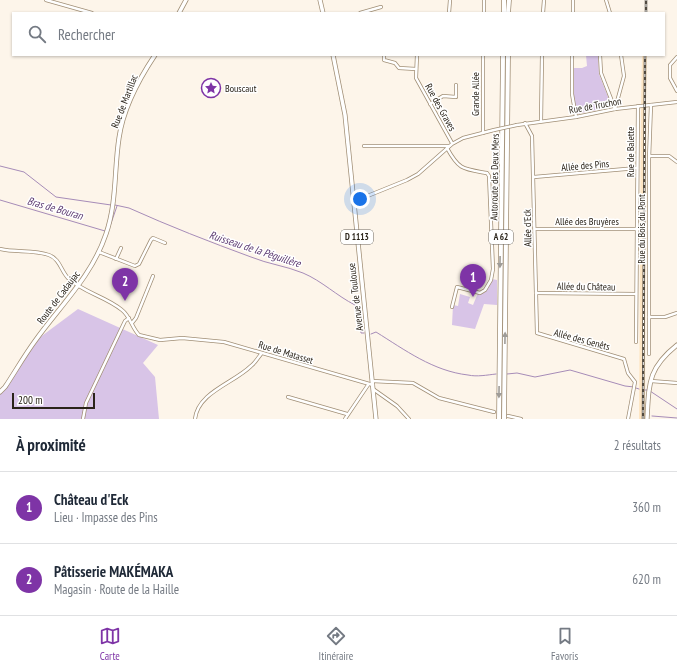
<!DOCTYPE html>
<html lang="fr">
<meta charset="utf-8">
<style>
body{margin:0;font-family:"PT Sans Narrow",sans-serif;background:#f2f2f3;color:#1f2937}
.scale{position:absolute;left:12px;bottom:10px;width:83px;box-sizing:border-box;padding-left:4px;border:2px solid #2a2319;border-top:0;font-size:11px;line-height:14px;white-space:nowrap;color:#2a2319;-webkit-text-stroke:3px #fff;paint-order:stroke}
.you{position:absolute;left:360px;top:199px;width:14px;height:14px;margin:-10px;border:3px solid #fff;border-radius:50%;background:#1a73e8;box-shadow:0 0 0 6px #1a73e833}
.badge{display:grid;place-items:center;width:26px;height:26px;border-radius:50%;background:#7e34a6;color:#fff;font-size:13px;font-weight:700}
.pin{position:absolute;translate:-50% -33px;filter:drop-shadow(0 1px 2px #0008)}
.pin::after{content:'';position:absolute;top:21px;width:14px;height:12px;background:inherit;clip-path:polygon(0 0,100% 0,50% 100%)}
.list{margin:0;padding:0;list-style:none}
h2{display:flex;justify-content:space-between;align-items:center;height:52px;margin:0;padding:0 16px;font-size:17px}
h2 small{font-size:13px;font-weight:400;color:#747a83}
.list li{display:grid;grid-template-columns:26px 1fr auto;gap:12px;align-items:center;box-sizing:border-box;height:72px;padding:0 16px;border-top:1px solid #e0e1e3}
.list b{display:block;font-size:15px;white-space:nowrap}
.list p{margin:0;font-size:13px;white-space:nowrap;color:#747a83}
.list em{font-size:13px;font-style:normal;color:#747a83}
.icon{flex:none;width:22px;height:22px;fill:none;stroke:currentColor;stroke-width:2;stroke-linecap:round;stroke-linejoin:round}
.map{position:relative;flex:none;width:677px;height:419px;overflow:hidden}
.search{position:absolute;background:#fff;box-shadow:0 1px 3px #0004;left:12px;right:12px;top:12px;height:44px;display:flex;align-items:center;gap:10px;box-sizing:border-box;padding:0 14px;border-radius:0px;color:#747a83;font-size:15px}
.sheet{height:196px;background:#fff}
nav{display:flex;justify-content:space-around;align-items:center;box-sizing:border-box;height:56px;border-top:1px solid #e0e1e3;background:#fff;font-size:11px;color:#747a83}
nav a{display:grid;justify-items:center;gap:2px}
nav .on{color:#7e34a6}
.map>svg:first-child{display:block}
.built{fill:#fee6c4}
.green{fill:#d8c4e7}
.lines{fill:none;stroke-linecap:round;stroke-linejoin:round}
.stream{stroke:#a68cb8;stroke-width:1}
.street-casing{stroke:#a08e75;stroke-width:4}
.secondary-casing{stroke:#a08e75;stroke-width:5}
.primary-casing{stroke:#a08e75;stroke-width:5}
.highway-casing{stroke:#a08e75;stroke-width:5.5}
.street{stroke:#fff;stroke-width:2.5}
.secondary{stroke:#fff;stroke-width:3.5}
.primary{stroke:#fff;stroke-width:3.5}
.highway{stroke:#fff;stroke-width:4}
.rail-casing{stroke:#514a40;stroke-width:2.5}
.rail{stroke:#fff;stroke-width:1;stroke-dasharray:3;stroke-linecap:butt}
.street-bridge-casing{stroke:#a08e75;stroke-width:4;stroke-linecap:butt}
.street-bridge{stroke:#fff;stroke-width:2.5}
.oneway{fill:#9f9c98}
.labels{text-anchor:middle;stroke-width:3;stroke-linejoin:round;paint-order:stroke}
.shield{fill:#fff;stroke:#6a655e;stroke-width:1}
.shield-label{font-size:9px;font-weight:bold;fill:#2a2319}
.poi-label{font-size:10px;fill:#2a2319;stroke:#fff;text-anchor:start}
.street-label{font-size:10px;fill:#2a2319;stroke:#fff}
.water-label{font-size:11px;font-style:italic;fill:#5a3870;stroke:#fff}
</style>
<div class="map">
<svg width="677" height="419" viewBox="0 0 677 419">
<rect width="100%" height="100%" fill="#fdf5ea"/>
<g class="built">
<path d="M642 55H647L646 104H641Z"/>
<path d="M646 107 645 419H639L641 108Z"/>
</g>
<g class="green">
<path d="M586 55H598L599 74 612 107 576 114 572 93 573 68H582L587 66Z"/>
<path d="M492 279 497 280V305L484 304 475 329 452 325 453 305 458 306 460 294 470 297 468 303 473 305 478 293H484Z"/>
<path d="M78 309 158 345 143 363 155 377 159 419H0V392L35 341Z"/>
</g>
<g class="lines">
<g class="stream">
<path d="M0 166 24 172 56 197 111 205"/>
<path d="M0 200 105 231"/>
<path d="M115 205 129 208C169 226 210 242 251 257 268 264 286 266 303 273 322 281 337 296 355 305L359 312 361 333H364"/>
<path d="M108 232 117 206"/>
<path d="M371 334 376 332C405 350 433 371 468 375 477 377 487 375 496 374"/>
<path d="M507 374 517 373 535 377 570 370 625 386 634 387"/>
<path d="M636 388 639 389"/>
<path d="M645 390H647"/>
<path d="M650 391 677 409"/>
<path d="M652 416 677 418"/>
</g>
<g class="street-casing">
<g id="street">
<path d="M46 0 92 13"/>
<path d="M606 0 610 13"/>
<path d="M360 13 381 7"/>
<path d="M449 13 450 0"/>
<path d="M484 13V0"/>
<path d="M543 13 544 0"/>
<path d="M573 13V0"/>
<path d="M384 55V60L395 63 399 68 416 69"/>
<path d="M417 55 416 78 452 143"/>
<path d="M572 55V94L576 117"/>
<path d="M600 55 601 73 615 109"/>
<path d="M677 57 670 65V78L677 91"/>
<path d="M430 104 443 96 456 97V85"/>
<path d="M615 109 624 76 621 55"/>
<path d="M541 121 542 55"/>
<path d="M525 123 532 136 537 333 624 359 628 373 635 382 628 419"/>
<path d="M517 125 576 117 615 109 677 102"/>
<path d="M483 133V55"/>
<path d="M364 146H449"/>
<path d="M447 148C459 170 463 169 487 173L489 176 493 269 491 280 485 290 480 293 457 287 452 307"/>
<path d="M650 156H669L677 162"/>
<path d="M534 177 637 168"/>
<path d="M354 200 360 199 407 180 418 174 452 144 463 138 494 130"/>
<path d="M536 229H638"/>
<path d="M0 249C16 253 33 249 49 255 60 259 61 271 68 278 84 293 105 296 122 310 130 316 132 328 139 335L160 340 182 338 224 342 373 385"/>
<path d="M99 252 135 266 139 264 151 240 153 238 165 243"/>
<path d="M116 259 121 248"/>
<path d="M536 293 636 294"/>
<path d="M649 317H665L677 313"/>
<path d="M132 323 136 318 153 276"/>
<path d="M636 342 638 106"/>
<path d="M649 354V159L651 105"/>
<path d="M372 381 413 383 439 398 494 412"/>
<path d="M651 381 677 383"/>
<path d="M373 389 397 406 409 419"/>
<path d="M288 397 347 414"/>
<path d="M508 416 521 419"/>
<path d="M83 419 86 403 125 321 129 318"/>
<path d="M195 419C198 392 234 383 251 366 255 363 258 358 261 354"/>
<path d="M345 419 368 385"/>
</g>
</g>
<g class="secondary-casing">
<g id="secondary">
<path d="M179 13 186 0"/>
<path d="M0 392 5 387C15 372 24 356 35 341 60 306 92 276 106 234 117 202 114 170 119 138 123 109 139 79 155 55"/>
<path d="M647 419C649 383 648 368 677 345"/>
</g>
</g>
<g class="primary-casing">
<g id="primary">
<path d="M320 0 323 13"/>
<path d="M333 55 345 115 376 419"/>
</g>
</g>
<g class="highway-casing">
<g id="highway">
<path d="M504 13V0"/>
<path d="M508 13 509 0"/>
<path d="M499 419 503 55"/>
<path d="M504 419 508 55"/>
</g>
</g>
<use href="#street" class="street"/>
<use href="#secondary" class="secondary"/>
<use href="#primary" class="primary"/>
<use href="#highway" class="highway"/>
<g class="rail-casing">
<g id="rail">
<path d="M646 13V0"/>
<path d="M643 419 645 55"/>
</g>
</g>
<use href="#rail" class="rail"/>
<g class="street-bridge-casing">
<path id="street-bridge" d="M494 130 517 125"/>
</g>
<use href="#street-bridge" class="street-bridge"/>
</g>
<defs><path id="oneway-solid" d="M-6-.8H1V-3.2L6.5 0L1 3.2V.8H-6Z"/></defs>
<g class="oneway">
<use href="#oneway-solid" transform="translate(500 262) rotate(91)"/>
<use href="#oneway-solid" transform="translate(505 338) rotate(-89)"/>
<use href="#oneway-solid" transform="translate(499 392) rotate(91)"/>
</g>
<defs>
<g id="sight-ring" transform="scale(1)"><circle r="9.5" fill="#fff" stroke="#7e34a6" stroke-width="1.5"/><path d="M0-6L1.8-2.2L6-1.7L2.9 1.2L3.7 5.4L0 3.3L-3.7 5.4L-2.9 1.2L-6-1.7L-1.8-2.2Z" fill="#7e34a6"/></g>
</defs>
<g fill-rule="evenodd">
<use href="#sight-ring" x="211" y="88"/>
</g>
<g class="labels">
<g class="shield">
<rect x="341" y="230" width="32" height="14" rx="3"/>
<rect x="489" y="230" width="24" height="14" rx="3"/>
</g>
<g class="shield-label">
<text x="357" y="240">D 1113</text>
<text x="501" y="240">A 62</text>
</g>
<g class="poi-label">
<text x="225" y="92">Bouscaut</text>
</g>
<g class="street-label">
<text transform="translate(475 94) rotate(-90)" y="4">Grande Allée</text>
<text transform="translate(124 101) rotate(-69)" y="4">Rue de Martillac</text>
<text transform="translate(595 105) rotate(-10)" y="4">Rue de Truchon</text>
<text transform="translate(441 107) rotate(61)" y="4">Rue des Graves</text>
<text transform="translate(630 152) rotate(-90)" y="4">Rue de Balette</text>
<text transform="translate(585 165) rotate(-5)" y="4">Allée des Pins</text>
<text transform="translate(494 177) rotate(-89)" y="4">Autoroute des Deux Mers</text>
<text x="587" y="225">Allée des Bruyères</text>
<text transform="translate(527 228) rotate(-91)" y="4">Allée d'Eck</text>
<text transform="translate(641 229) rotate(-90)" y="4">Rue du Bois du Pont</text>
<text transform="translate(586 286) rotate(1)" y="4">Allée du Château</text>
<text transform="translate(58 297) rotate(-53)" y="4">Route de Cadaujac</text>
<text transform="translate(355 297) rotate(-97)" y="4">Avenue de Toulouse</text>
<text transform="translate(582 339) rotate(15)" y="4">Allée des Genêts</text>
<text transform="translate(286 352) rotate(17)" y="4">Rue de Matasset</text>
</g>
<g class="water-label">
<text transform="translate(55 208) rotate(16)" y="4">Bras de Bouran</text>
<text transform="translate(255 249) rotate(18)" y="4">Ruisseau de la Péguillère</text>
</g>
</g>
</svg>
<div class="scale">200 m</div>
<div class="you"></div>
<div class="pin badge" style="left:473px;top:297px">1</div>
<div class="pin badge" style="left:125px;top:301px">2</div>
<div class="search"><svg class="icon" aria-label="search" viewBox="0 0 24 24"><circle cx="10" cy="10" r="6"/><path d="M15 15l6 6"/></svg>Rechercher</div>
</div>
<section class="sheet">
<h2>À proximité<small>2 résultats</small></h2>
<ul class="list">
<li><span class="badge">1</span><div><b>Château d'Eck</b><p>Lieu · Impasse des Pins</p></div><em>360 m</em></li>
<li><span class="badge">2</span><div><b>Pâtisserie MAKÉMAKA</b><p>Magasin · Route de la Haille</p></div><em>620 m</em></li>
</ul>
</section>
<nav>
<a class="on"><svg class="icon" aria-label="map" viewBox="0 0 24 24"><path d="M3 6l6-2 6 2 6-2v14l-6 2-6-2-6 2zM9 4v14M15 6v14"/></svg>Carte</a>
<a><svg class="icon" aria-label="directions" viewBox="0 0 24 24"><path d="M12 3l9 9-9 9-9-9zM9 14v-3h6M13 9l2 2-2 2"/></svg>Itinéraire</a>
<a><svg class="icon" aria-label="saved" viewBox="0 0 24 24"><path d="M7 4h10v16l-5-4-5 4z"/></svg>Favoris</a>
</nav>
